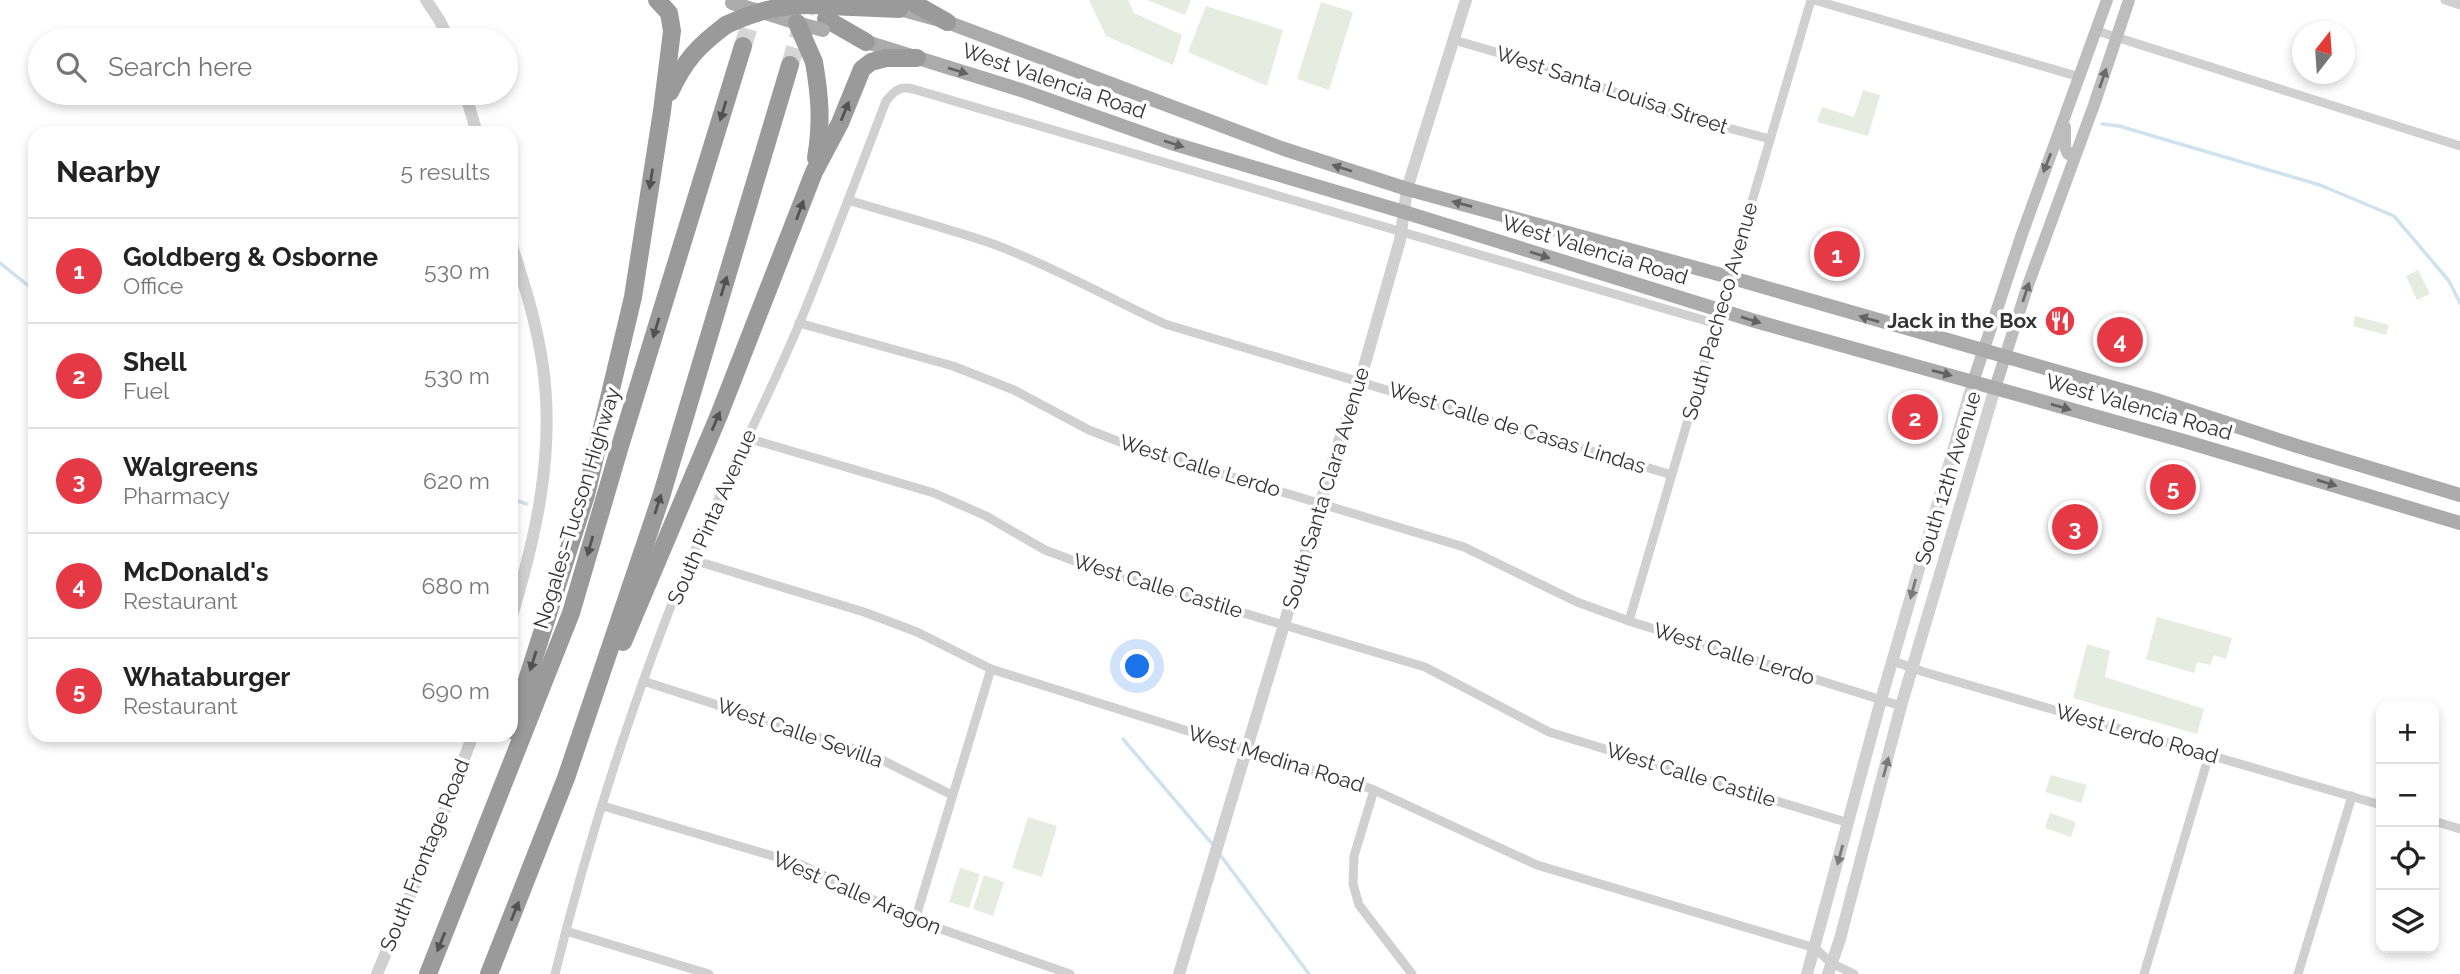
<!DOCTYPE html>
<meta charset="utf-8">
<style>
body{margin:0;font-family:Raleway,sans-serif;background:#f2f2f2;color:#222}
.controls{position:absolute;right:21px;bottom:21px;display:grid;overflow:hidden;border-radius:14px;box-shadow:0 4px 10px #0003}
.controls button{width:63px;height:63px;display:grid;place-items:center;padding:0;border:0;border-bottom:2px solid #e0e0e0;background:#fff;color:#222;font:35px sans-serif}
.compass{position:absolute;left:2292px;top:21px;width:63px;height:63px;border-radius:50%;background:#fff;box-shadow:0 4px 10px #0003;rotate:17deg}
.you{position:absolute;left:1138px;top:667px;width:24px;height:24px;margin:-18px;border:5px solid #fff;border-radius:50%;background:#1a73e8;box-shadow:0 0 0 10px #1a73e833}
.badge{display:grid;place-items:center;width:46px;height:46px;border-radius:50%;background:#e63946;color:#fff;font-size:23px;font-weight:700}
.pin{position:absolute;translate:-50% -50%;border:4px solid #fff;box-shadow:0 2px 7px #0006}
.list{margin:0;padding:0;list-style:none}
h2{display:flex;justify-content:space-between;align-items:center;height:91px;margin:0;padding:0 28px;font-size:30px}
h2 small{font-size:23px;font-weight:400;color:#767676}
.list li{display:grid;grid-template-columns:46px 1fr auto;gap:21px;align-items:center;box-sizing:border-box;height:105px;padding:0 28px;border-top:2px solid #e0e0e0}
.list b{display:block;font-size:26px;white-space:nowrap}
.list p{margin:0;font-size:23px;white-space:nowrap;color:#767676}
.list em{font-size:23px;font-style:normal;color:#767676}
.icon{flex:none;width:38px;height:38px;fill:none;stroke:currentColor;stroke-width:2;stroke-linecap:round;stroke-linejoin:round}
.map{position:relative;flex:none;width:2460px;height:974px;overflow:hidden}
.search{position:absolute;background:#fff;box-shadow:0 4px 10px #0003;left:28px;top:28px;width:490px;height:77px;display:flex;align-items:center;gap:18px;box-sizing:border-box;padding:0 24px;border-radius:38px;color:#767676;font-size:26px}
.panel{position:absolute;background:#fff;box-shadow:0 4px 10px #0003;left:28px;top:126px;width:490px;height:616px;border-radius:21px}
.map>svg:first-child{display:block}
.green{fill:#e6ecdf}
.lines{fill:none;stroke-linecap:round;stroke-linejoin:round}
.stream{stroke:#cfe2ee;stroke-width:3.5}
.motorway-tunnel{stroke:#d6d6d6;stroke-width:18;stroke-dasharray:18 9;stroke-linecap:butt}
.minor{stroke:#d0d0d0;stroke-width:9}
.tertiary{stroke:#d0d0d0;stroke-width:12}
.secondary{stroke:#bdbdbd;stroke-width:12}
.primary{stroke:#ababab;stroke-width:14}
.motorway{stroke:#9a9a9a;stroke-width:18}
.primary-bridge{stroke:#ababab;stroke-width:14}
.motorway-bridge{stroke:#9a9a9a;stroke-width:18}
.oneway{fill:#636363}
.oneway2{fill:#6a6a6a}
.oneway3{fill:#525252}
.oneway4{fill:#7a7a7a}
.labels{text-anchor:middle;stroke-width:7;stroke-linejoin:round;paint-order:stroke}
.street-label{font-size:21px;fill:#333;stroke:#fff}
.poi-label{font-size:21px;font-weight:bold;fill:#333;stroke:#fff;text-anchor:end}
</style>
<div class="map">
<svg width="2460" height="974" viewBox="0 0 2460 974">
<rect width="100%" height="100%" fill="#fff"/>
<g class="green">
<path d="M1089 0H1128L1134 13 1182 35 1173 65 1106 36Z"/>
<path d="M1147 0H1191L1185 15Z"/>
<path d="M1321 2 1353 12 1329 90 1297 79Z"/>
<path d="M1206 6 1283 30 1267 86 1188 52Z"/>
<path d="M1863 90 1880 95 1868 136 1817 122 1822 107 1854 117Z"/>
<path d="M2418 270 2430 294 2417 300 2406 276Z"/>
<path d="M2355 316 2389 325 2386 335 2353 326Z"/>
<path d="M2157 617 2232 638 2226 659 2214 655 2210 665 2197 662 2194 673 2146 659Z"/>
<path d="M2087 644 2110 651 2105 677 2204 709 2197 734 2073 698Z"/>
<path d="M2051 775 2087 785 2081 803 2045 792Z"/>
<path d="M2050 813 2076 822 2071 837 2045 828Z"/>
<path d="M1028 817 1057 826 1042 877 1012 868Z"/>
<path d="M960 868 980 874 969 908 949 902Z"/>
<path d="M984 875 1004 882 993 916 973 909Z"/>
</g>
<g class="lines">
<g class="stream">
<path d="M2102 124 2119 126 2320 185 2394 216 2449 281 2460 303"/>
<path d="M0 263 35 291"/>
<path d="M511 499 527 504"/>
<path d="M1123 739 1214 846"/>
<path d="M1218 852 1309 974"/>
</g>
<g class="motorway-tunnel">
<path d="M743 46 757 0"/>
<path d="M790 65 809 0"/>
</g>
<g class="minor">
<path d="M1814 0 2080 77"/>
<path d="M2445 0 2460 5"/>
<path d="M2097 31 2460 146"/>
<path d="M1454 40 1558 70 1663 111 1770 139"/>
<path d="M848 200C897 215 947 228 996 245 1054 267 1109 298 1165 324L1672 475"/>
<path d="M799 323 953 366 1014 390 1089 430 1133 447 1464 547 1577 602 1629 621 1901 706"/>
<path d="M747 438 934 493 986 516 1045 550 1099 570 1425 667 1549 732 1849 823"/>
<path d="M690 559 864 612 917 632 991 669 1372 789 1537 865 1815 948 1831 963 1854 974"/>
<path d="M1629 621 1811 0"/>
<path d="M1893 661 1924 672 2381 805"/>
<path d="M643 681 870 754 952 795"/>
<path d="M1374 790 1354 856 1353 884 1359 905 1412 974"/>
<path d="M603 806 800 864 915 920 1070 974"/>
<path d="M2434 821 2460 829"/>
<path d="M915 920 991 669"/>
<path d="M566 931 709 974"/>
<path d="M555 974C585 851 624 729 669 611 708 513 759 420 800 322 830 249 858 174 886 101 895 90 900 86 913 89L1717 324"/>
<path d="M2144 974 2209 755"/>
<path d="M2298 974 2352 796"/>
</g>
<g class="tertiary">
<path d="M426 0 440 21 449 40"/>
<path d="M465 93 477 133"/>
<path d="M511 243C524 283 537 324 543 367 555 453 536 537 511 619"/>
<path d="M377 974 433 841 473 735"/>
<path d="M1179 974 1339 442 1360 381 1400 240 1407 189 1466 0"/>
<path d="M1807 974 1881 700 1973 382"/>
<path d="M1828 974 1840 939 1901 706 1995 388"/>
</g>
<g class="secondary">
<path d="M2065 127V147L2068 154 2075 156"/>
<path d="M1973 382 2022 234 2107 0"/>
<path d="M1995 388 2028 285 2094 105 2129 0"/>
</g>
<g class="primary">
<path d="M892 7 947 22 1281 148 1407 189 1729 277 2153 399 2297 446 2460 495"/>
<path d="M759 11 797 23"/>
<path d="M857 39 1024 91 1171 143 1404 212 1755 321 2184 441 2460 523"/>
</g>
<g class="motorway">
<path d="M908 0 947 22"/>
<path d="M829 6 899 9"/>
<path d="M826 19 866 42"/>
<path d="M814 62C820 97 822 123 816 158"/>
<path d="M670 92C685 60 698 46 726 25"/>
<path d="M623 642 719 415 814 172 840 123 862 69 871 62 886 58H917"/>
<path d="M511 730 586 495 633 297 662 111 672 31 669 13 657 0"/>
<path d="M428 974 571 613 620 446 743 46"/>
<path d="M489 974 566 778 661 497 790 65"/>
</g>
<g class="primary-bridge">
<path d="M732 3 758 11"/>
<path d="M797 23 823 30"/>
</g>
<g class="motorway-bridge">
<path d="M797 23 814 62"/>
<path d="M726 25C760 9 792 2 829 6"/>
</g>
</g>
<defs><path id="oneway-solid" d="M-6-.8H1V-3.2L6.5 0L1 3.2V.8H-6Z" transform="scale(1.75)"/></defs>
<g class="oneway">
<use href="#oneway-solid" transform="translate(958 71) rotate(17)"/>
<use href="#oneway-solid" transform="translate(1174 144) rotate(18)"/>
<use href="#oneway-solid" transform="translate(1342 168) rotate(-162)"/>
<use href="#oneway-solid" transform="translate(1462 204) rotate(-165)"/>
<use href="#oneway-solid" transform="translate(1540 255) rotate(18)"/>
<use href="#oneway-solid" transform="translate(1869 319) rotate(-164)"/>
<use href="#oneway-solid" transform="translate(1751 320) rotate(17)"/>
<use href="#oneway-solid" transform="translate(1942 373) rotate(15)"/>
<use href="#oneway-solid" transform="translate(2061 407) rotate(16)"/>
<use href="#oneway-solid" transform="translate(2327 483) rotate(17)"/>
</g>
<g class="oneway2">
<use href="#oneway-solid" transform="translate(2103 78) rotate(-71)"/>
<use href="#oneway-solid" transform="translate(2047 163) rotate(111)"/>
<use href="#oneway-solid" transform="translate(2026 292) rotate(-72)"/>
</g>
<g class="oneway3">
<use href="#oneway-solid" transform="translate(723 111) rotate(107)"/>
<use href="#oneway-solid" transform="translate(845 111) rotate(-68)"/>
<use href="#oneway-solid" transform="translate(651 179) rotate(99)"/>
<use href="#oneway-solid" transform="translate(800 210) rotate(-70)"/>
<use href="#oneway-solid" transform="translate(724 286) rotate(-73)"/>
<use href="#oneway-solid" transform="translate(656 328) rotate(107)"/>
<use href="#oneway-solid" transform="translate(716 421) rotate(-67)"/>
<use href="#oneway-solid" transform="translate(658 504) rotate(-72)"/>
<use href="#oneway-solid" transform="translate(590 546) rotate(106)"/>
<use href="#oneway-solid" transform="translate(533 661) rotate(108)"/>
<use href="#oneway-solid" transform="translate(515 911) rotate(-68)"/>
<use href="#oneway-solid" transform="translate(441 942) rotate(112)"/>
</g>
<g class="oneway4">
<use href="#oneway-solid" transform="translate(1913 589) rotate(105)"/>
<use href="#oneway-solid" transform="translate(1886 767) rotate(-75)"/>
<use href="#oneway-solid" transform="translate(1840 855) rotate(105)"/>
</g>
<defs>
<g id="restaurant-disc" transform="scale(1.575)"><circle r="9.5" fill="#e63946" stroke="#fff"/><path d="M-5-6h1v4h1v-4h1v4h1v-4h1v5L-1.5 .5V6h-2V.5L-5-1ZM5-6V6H3V1.5H1.5Q1.5-4 5-6Z" fill="#fff"/></g>
</defs>
<g fill-rule="evenodd">
<use href="#restaurant-disc" x="2060" y="321"/>
</g>
<g class="labels">
<g class="street-label">
<text transform="translate(1054 81) rotate(19)" y="7">West Valencia Road</text>
<text transform="translate(1612 90) rotate(18)" y="7">West Santa Louisa Street</text>
<text transform="translate(1595 250) rotate(17)" y="7">West Valencia Road</text>
<text transform="translate(1720 311) rotate(-74)" y="7">South Pacheco Avenue</text>
<text transform="translate(2139 407) rotate(16)" y="7">West Valencia Road</text>
<text transform="translate(1517 428) rotate(17)" y="7">West Calle de Casas Lindas</text>
<text transform="translate(1200 466) rotate(17)" y="7">West Calle Lerdo</text>
<text transform="translate(1948 478) rotate(-73)" y="7">South 12th Avenue</text>
<text transform="translate(1326 488) rotate(-73)" y="7">South Santa Clara Avenue</text>
<text transform="translate(577 508) rotate(-73)" y="7">Nogales–Tucson Highway</text>
<text transform="translate(712 517) rotate(-66)" y="7">South Pinta Avenue</text>
<text transform="translate(1158 586) rotate(17)" y="7">West Calle Castile</text>
<text transform="translate(1734 654) rotate(17)" y="7">West Calle Lerdo</text>
<text transform="translate(800 733) rotate(19)" y="7">West Calle Sevilla</text>
<text transform="translate(2137 734) rotate(16)" y="7">West Lerdo Road</text>
<text transform="translate(1276 759) rotate(17)" y="7">West Medina Road</text>
<text transform="translate(1691 775) rotate(17)" y="7">West Calle Castile</text>
<text transform="translate(425 855) rotate(-68)" y="7">South Frontage Road</text>
<text transform="translate(857 893) rotate(23)" y="7">West Calle Aragon</text>
</g>
<g class="poi-label">
<text x="2037" y="328">Jack in the Box</text>
</g>
</g>
</svg>
<div class="controls">
<button>+</button>
<button>−</button>
<button><svg class="icon" aria-label="locate" viewBox="0 0 24 24"><circle cx="12" cy="12" r="6"/><path d="M12 2v4M12 18v4M2 12h4M18 12h4"/></svg></button>
<button><svg class="icon" aria-label="layers" viewBox="0 0 24 24"><path d="M12 4l9 5-9 5-9-5zM3 14l9 5 9-5"/></svg></button>
</div>
<svg class="compass" viewBox="-18 -18 36 36"><path d="M0-13l5 13h-10z" fill="#e53935"/><path d="M0 13l5-13h-10z" fill="#767676"/></svg>
<div class="you"></div>
<div class="pin badge" style="left:1837px;top:254px">1</div>
<div class="pin badge" style="left:1915px;top:417px">2</div>
<div class="pin badge" style="left:2075px;top:527px">3</div>
<div class="pin badge" style="left:2120px;top:340px">4</div>
<div class="pin badge" style="left:2173px;top:487px">5</div>
<div class="search"><svg class="icon" aria-label="search" viewBox="0 0 24 24"><circle cx="10" cy="10" r="6"/><path d="M15 15l6 6"/></svg>Search here</div>
<section class="panel">
<h2>Nearby<small>5 results</small></h2>
<ul class="list">
<li><span class="badge">1</span><div><b>Goldberg &amp; Osborne</b><p>Office</p></div><em>530 m</em></li>
<li><span class="badge">2</span><div><b>Shell</b><p>Fuel</p></div><em>530 m</em></li>
<li><span class="badge">3</span><div><b>Walgreens</b><p>Pharmacy</p></div><em>620 m</em></li>
<li><span class="badge">4</span><div><b>McDonald's</b><p>Restaurant</p></div><em>680 m</em></li>
<li><span class="badge">5</span><div><b>Whataburger</b><p>Restaurant</p></div><em>690 m</em></li>
</ul>
</section>
</div>
